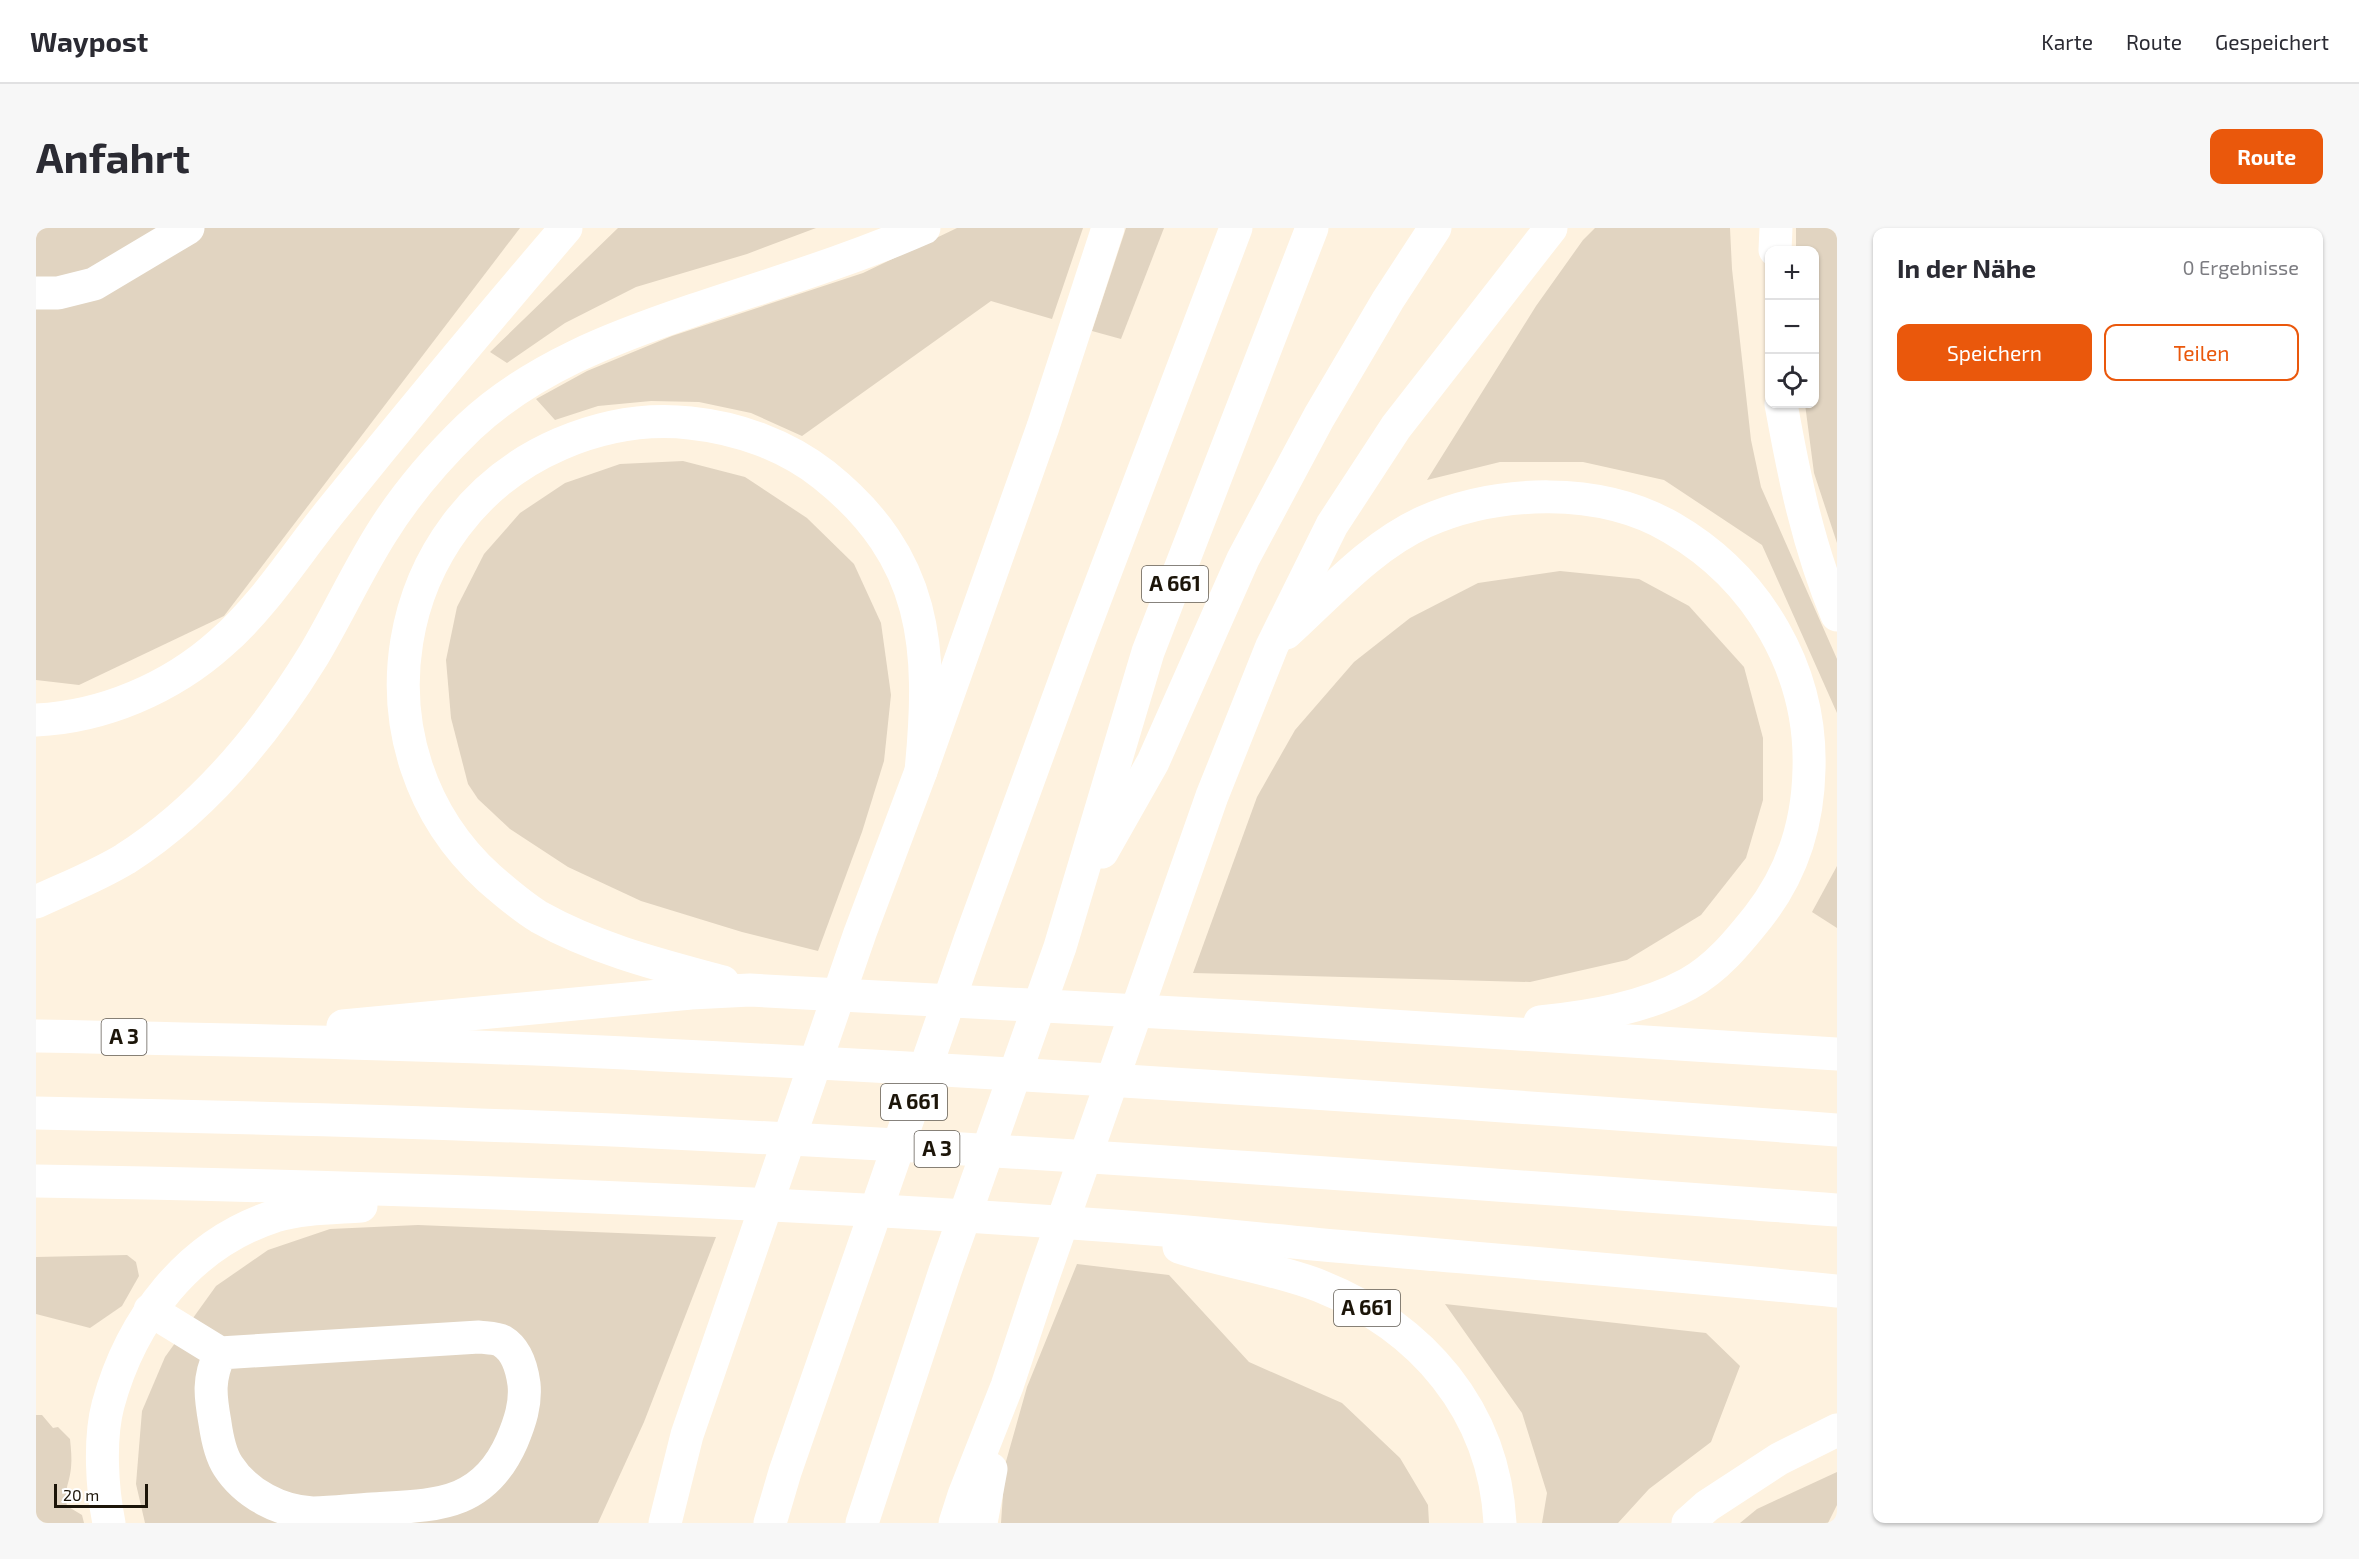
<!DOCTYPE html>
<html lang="de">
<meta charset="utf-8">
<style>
body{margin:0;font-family:"Exo 2",sans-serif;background:#f7f7f7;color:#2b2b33}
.controls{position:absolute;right:18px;top:18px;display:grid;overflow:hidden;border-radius:12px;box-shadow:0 2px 4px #0004}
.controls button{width:54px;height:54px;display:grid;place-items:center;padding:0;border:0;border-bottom:2px solid #e1e1e2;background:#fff;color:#2b2b33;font:30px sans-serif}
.scale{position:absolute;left:18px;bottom:15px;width:94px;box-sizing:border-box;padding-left:6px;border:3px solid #1c1509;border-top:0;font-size:16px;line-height:21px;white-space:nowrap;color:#1c1509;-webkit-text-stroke:4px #fff;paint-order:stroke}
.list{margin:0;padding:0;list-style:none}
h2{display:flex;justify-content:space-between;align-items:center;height:78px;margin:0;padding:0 24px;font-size:26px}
h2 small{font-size:20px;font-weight:400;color:#7c7c81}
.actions{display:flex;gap:12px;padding:18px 24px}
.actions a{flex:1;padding:14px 0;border:2px solid #ea580c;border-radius:12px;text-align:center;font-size:21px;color:#ea580c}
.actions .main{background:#ea580c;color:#fff}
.icon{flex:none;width:33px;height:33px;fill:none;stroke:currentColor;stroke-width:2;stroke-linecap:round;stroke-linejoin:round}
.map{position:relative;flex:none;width:1801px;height:1295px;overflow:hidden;border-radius:12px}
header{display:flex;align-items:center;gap:36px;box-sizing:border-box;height:84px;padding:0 30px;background:#fff;border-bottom:2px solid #e1e1e2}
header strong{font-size:28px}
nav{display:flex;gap:33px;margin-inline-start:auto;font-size:21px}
.intro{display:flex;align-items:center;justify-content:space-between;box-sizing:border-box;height:144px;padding:0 36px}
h1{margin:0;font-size:42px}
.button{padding:15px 27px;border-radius:12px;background:#ea580c;color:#fff;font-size:21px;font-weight:700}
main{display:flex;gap:36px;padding:0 36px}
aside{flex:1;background:#fff;border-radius:12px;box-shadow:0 2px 4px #0004}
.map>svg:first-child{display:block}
.green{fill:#e1d4c1}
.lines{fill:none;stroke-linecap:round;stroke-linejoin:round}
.minor{stroke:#fff;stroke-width:33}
.highway{stroke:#fff;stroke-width:33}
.labels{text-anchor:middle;stroke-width:6;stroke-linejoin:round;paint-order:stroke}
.shield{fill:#fff;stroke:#605b53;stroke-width:1.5}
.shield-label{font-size:21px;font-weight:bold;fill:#1c1509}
</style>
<header>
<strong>Waypost</strong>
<nav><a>Karte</a><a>Route</a><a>Gespeichert</a></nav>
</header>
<div class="intro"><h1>Anfahrt</h1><a class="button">Route</a></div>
<main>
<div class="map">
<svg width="1801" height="1295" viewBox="0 0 1801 1295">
<rect width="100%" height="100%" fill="#fef2df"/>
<g class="green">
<path d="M0 0H484L188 388 43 457 0 452Z"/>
<path d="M582 0H780L711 26 600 59 529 95 471 135 454 124Z"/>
<path d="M921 0H1047L1016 91 955 73 766 208 715 185 663 174 615 173 562 178 519 192 500 171 551 143 636 108 827 45Z"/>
<path d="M1090 0H1128L1085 111 1056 103Z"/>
<path d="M1559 0H1694L1696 41 1715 212 1725 259 1801 431V485L1726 317 1628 252 1547 234H1464L1391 252 1500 78 1547 12Z"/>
<path d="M1760 0H1801V315L1778 245 1769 176H1778V22H1760Z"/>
<path d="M647 233 709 249 771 290 818 336 845 395 855 467 848 533 826 604 782 723 706 704 605 673 532 639 474 601 442 571 432 556 415 490 410 432 421 379 448 326 484 285 529 255 584 236Z"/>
<path d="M1524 343 1603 351 1653 378 1708 439 1727 510V572L1710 630 1665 687 1591 732 1494 754 1157 745 1221 569 1259 502 1318 434 1374 390 1442 355Z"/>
<path d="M1801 638V700L1776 684Z"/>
<path d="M382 997 680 1009 608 1194 562 1295H109L100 1256 106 1183 129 1129 180 1058 232 1022 294 1001Z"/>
<path d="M91 1027 100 1034 103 1048 86 1078 54 1100 0 1086V1029Z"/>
<path d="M1041 1036 1133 1047 1213 1134 1306 1175 1364 1230 1392 1277 1393 1295H965L969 1237 991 1159Z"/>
<path d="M1409 1076 1670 1105 1704 1138 1675 1214 1613 1261 1582 1295H1506L1511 1265 1486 1185Z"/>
<path d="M0 1187H6L17 1200 22 1199 34 1211C35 1221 36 1231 35 1240 33 1258 28 1259 31 1278L46 1287 48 1295H0Z"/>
<path d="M1801 1244V1277L1792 1295H1704L1721 1281Z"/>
</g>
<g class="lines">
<g class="minor">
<path d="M0 65H22L58 56 152 0"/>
<path d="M0 492C67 489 135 460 185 415 229 377 261 324 298 279 374 185 451 92 530 0"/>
<path d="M114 1082 184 1125 443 1109C450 1110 460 1110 466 1113 481 1122 486 1141 488 1156 490 1176 484 1194 476 1213 447 1279 400 1277 336 1281 317 1282 296 1285 277 1285 245 1284 210 1266 192 1238 184 1226 181 1209 179 1195 174 1167 172 1151 184 1125"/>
</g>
<g class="highway">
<path d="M1739 22 1740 0"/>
<path d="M1745 176C1758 248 1772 318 1801 387"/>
<path d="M1250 405C1293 366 1335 318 1388 294 1462 261 1565 258 1636 300 1722 350 1776 442 1773 541 1772 596 1756 646 1722 689 1702 714 1681 740 1652 756 1608 780 1554 789 1504 794"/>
<path d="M1066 624 1117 534 1207 331 1283 189 1352 72 1399 0"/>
<path d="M0 674C30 660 61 648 89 631 167 581 229 506 277 428 301 388 320 346 345 306 369 267 400 231 433 199 496 140 578 109 658 82 735 56 813 33 888 0"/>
<path d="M687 754C624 737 560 721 503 689 485 678 469 664 453 650 313 523 350 291 524 216 566 198 609 190 654 195 702 200 750 217 788 247 892 330 897 420 885 543"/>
<path d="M307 798 655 765 714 762 1213 789 1801 826"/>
<path d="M0 808C208 812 417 816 625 827 1017 846 1409 873 1801 902"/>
<path d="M0 885C205 889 411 894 616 904 1011 923 1406 953 1801 982"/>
<path d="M0 953C360 959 719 972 1078 998 1160 1004 1241 1013 1322 1020 1482 1034 1642 1047 1801 1063"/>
<path d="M1143 1019C1189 1034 1238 1040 1284 1058 1386 1099 1458 1182 1464 1295"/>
<path d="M73 1295C66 1261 63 1211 72 1177 95 1092 152 1016 239 988 266 980 297 980 325 978"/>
<path d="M629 1295 651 1207 824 705 885 543 1007 199 1072 0"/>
<path d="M734 1295 749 1244 934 712 1045 408 1200 0"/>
<path d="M826 1295 909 1043 1024 719 1112 424 1276 0"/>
<path d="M919 1295 928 1267 971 1158 1006 1052 1176 568 1236 418 1296 297 1360 199 1515 0"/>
<path d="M945 1295 955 1241"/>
<path d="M1652 1295 1671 1278 1743 1231 1801 1202"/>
</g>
</g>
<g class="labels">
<g class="shield">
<rect x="1106" y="338" width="66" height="36" rx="4.5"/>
<rect x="65.5" y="791" width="45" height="36" rx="4.5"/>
<rect x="845" y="856" width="66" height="36" rx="4.5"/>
<rect x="878.5" y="903" width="45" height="36" rx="4.5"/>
<rect x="1298" y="1062" width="66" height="36" rx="4.5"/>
</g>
<g class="shield-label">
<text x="1139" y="363">A 661</text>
<text x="88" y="816">A 3</text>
<text x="878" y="881">A 661</text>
<text x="901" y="928">A 3</text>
<text x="1331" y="1087">A 661</text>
</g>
</g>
</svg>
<div class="controls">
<button>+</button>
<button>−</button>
<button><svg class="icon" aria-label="locate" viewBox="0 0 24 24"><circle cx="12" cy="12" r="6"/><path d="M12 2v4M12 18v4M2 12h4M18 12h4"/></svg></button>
</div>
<div class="scale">20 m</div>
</div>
<aside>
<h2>In der Nähe<small>0 Ergebnisse</small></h2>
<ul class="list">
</ul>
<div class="actions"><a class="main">Speichern</a><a>Teilen</a></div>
</aside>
</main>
